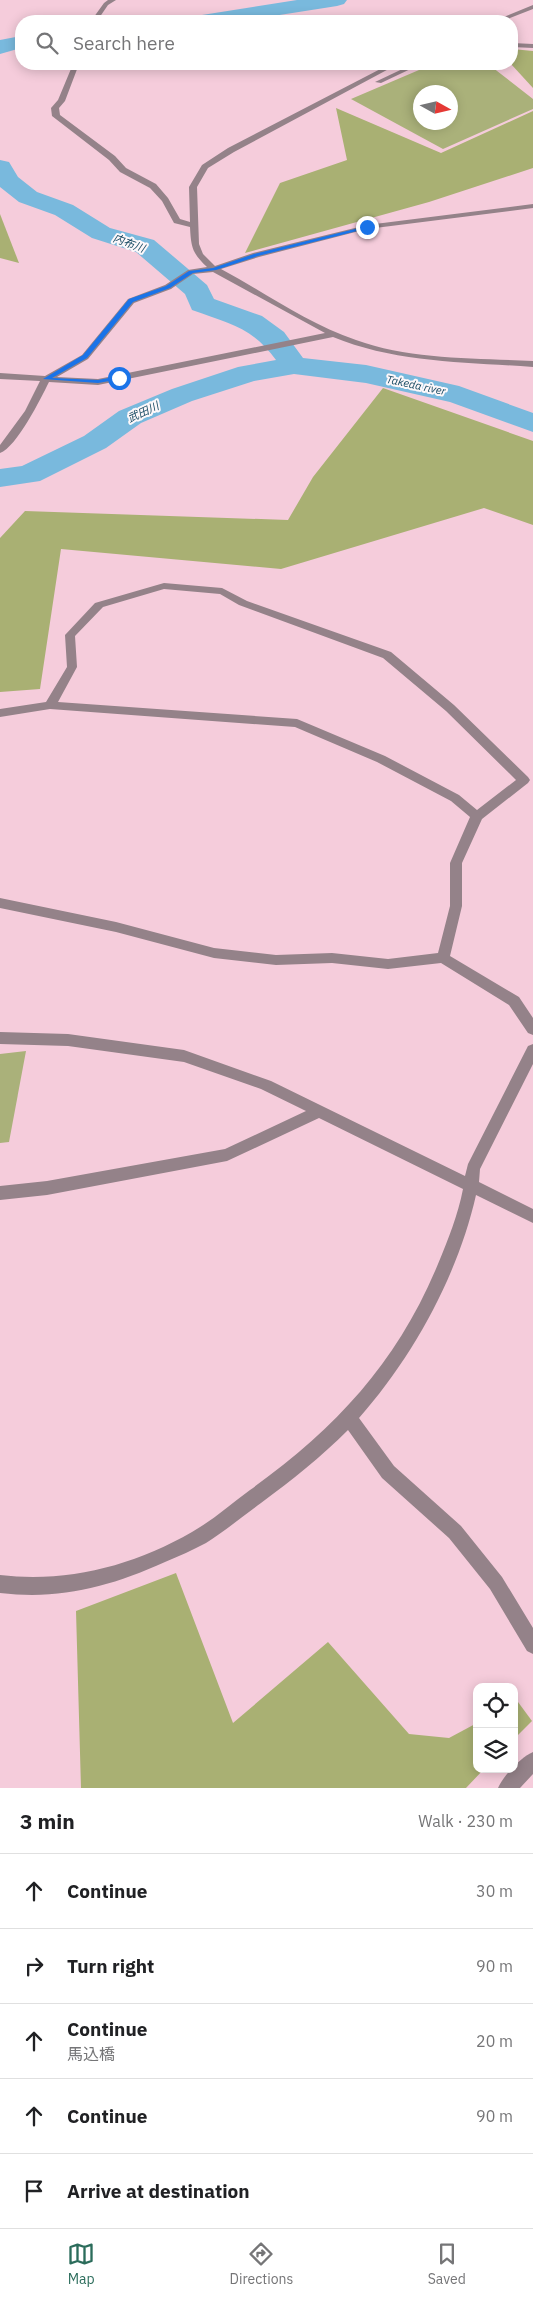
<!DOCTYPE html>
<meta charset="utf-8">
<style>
body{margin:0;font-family:"IBM Plex Sans","Noto Sans JP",sans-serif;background:#f2f2f2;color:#202124}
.controls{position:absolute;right:15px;bottom:15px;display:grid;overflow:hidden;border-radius:10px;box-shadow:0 2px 12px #0003}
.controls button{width:45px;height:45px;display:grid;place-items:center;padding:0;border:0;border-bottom:1px solid #e0e0e0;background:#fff;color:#202124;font:25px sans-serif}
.compass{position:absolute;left:413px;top:85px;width:45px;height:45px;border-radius:50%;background:#fff;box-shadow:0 2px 12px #0003;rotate:98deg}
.stop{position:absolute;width:15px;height:15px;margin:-11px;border:4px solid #1a73e8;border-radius:50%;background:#fff}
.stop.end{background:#1a73e8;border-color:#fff;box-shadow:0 1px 5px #0008}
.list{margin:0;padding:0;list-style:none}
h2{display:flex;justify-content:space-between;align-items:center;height:65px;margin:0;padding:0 20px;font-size:21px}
h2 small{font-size:16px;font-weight:400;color:#757577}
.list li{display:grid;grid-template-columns:32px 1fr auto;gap:15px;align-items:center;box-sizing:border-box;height:75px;padding:0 20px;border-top:1px solid #e0e0e0}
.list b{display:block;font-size:19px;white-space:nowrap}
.list p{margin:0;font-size:16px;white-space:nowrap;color:#757577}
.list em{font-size:16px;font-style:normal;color:#757577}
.icon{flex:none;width:28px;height:28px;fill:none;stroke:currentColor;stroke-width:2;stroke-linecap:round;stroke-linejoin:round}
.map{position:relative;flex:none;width:533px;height:1788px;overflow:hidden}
.search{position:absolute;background:#fff;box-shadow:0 2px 12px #0003;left:15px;right:15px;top:15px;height:55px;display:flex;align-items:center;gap:12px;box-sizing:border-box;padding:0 18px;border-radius:20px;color:#757577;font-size:19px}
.sheet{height:440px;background:#fff}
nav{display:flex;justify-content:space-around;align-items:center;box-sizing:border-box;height:70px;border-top:1px solid #e0e0e0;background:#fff;font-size:14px;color:#757577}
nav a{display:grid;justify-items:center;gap:2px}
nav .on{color:#2b6c5b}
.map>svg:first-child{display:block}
.green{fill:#aab17a;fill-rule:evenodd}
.forest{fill:#a9b073}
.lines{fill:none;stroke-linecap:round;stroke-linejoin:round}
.river{fill:#79b9dd;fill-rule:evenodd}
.minor{fill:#948289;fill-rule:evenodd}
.route{fill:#1a73e8}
.labels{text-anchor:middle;stroke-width:4;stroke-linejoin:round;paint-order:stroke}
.far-water-label{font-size:11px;font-style:italic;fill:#164962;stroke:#fdf8fa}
</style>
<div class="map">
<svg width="533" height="1788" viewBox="0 0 533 1788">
<rect width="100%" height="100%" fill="#f5ccdb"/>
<g class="green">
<path d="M448 64H488L533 99V109L443 149 351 99 419 70ZM420 92H450V122H420Z"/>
<path d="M26 1051 9 1142 0 1143V1054Z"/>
</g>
<g class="forest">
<path d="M512 49 533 51V88L511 64Z"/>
<path d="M336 108 441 153 533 111V168L429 202 245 253 280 183 347 160Z"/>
<path d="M0 214 19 263 0 258Z"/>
<path d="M383 388 533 441V525L484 508 281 569 61 549 40 689 0 692V538L25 511 288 520 313 477Z"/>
<path d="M176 1573 233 1723 328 1642 409 1734 449 1738 477 1723V1769H484L466 1788H81L76 1611Z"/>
<path d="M518 1702 532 1721 514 1739V1704Z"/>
</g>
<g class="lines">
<g class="river">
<path d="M297 0H347L344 4 337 6 241 21H191L195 17 202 15Z"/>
<path d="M21 36V48L0 54V40Z"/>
<path d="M0 160 9 162 18 177 37 192 73 205 110 228 154 240 207 285 214 299 262 316 284 332 303 358 366 365 459 386 533 413V432L450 402 366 383 294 374 254 381 192 401 141 423 106 448 40 481 0 487V469L22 466 84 436 119 411 172 389 238 367 276 360C252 327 228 323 192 310L185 294 136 252 92 238 55 215 19 202 0 187Z"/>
</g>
<g class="minor">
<path d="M108 0H116L108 5 97 21H91L104 3Z"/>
<path d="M533 5V9L502 21H494Z"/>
<path d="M512 43 533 44V48L512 47Z"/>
<path d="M73 64H79L65 101 59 108 60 115 115 156 126 168 156 184 168 198 180 219 190 222 189 187 202 165 228 148 390 64H398L234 152 208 168 197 187 199 244 203 254 215 266 253 253 367 225 533 204V208L367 229 259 257 221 269C266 293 308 324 356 340 411 360 475 358 533 361V367C466 362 396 363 333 337L98 385 49 382C41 398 17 447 0 453V445L25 411 40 381 0 379V373L45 376 82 355 128 299 165 285 188 270 207 267C192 253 191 247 190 227L174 223 162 201 150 188 120 172 109 160 52 116 51 108 58 100ZM213 272 325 333 98 379 57 377 88 359 134 303 171 289 193 274Z"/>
<path d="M413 64H421L381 83 375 82Z"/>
<path d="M164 583 222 588 247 601 391 652 454 705 528 777 530 780 528 783 482 819 462 863V906L450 956 519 997 533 1018V1035L528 1033 509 1005 441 963 388 969 332 963 276 965 214 958 116 932 0 908V898L116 922 214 948 276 955 332 953 388 959 438 953 450 906V863L470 817 451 801 377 762 295 727 50 709 0 717V709L46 702 67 667 65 635 95 603ZM164 589 220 594 239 605 383 658 446 711 516 780 477 810 459 795 385 756 297 719 58 702 77 667 75 636 103 607Z"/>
<path d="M0 1032 68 1034 184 1050 271 1081 465 1176 468 1164 528 1046 533 1044V1064L480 1169 479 1182 533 1209V1223L476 1195C458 1275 413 1357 359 1418L394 1466 461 1526 502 1577 533 1628V1654L527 1651 490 1589 449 1538 382 1478 348 1430C321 1457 292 1480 261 1503 243 1516 225 1531 206 1543 193 1550 179 1556 165 1562 109 1587 61 1600 0 1593V1575C67 1583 133 1566 192 1532 213 1520 231 1504 250 1490 336 1428 397 1363 438 1264 448 1240 458 1215 463 1189L319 1118 227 1161 47 1195 0 1200V1186L47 1181 225 1149 306 1111 261 1089 184 1062 68 1046 0 1044Z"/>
<path d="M533 1752V1774L520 1788H498C503 1776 521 1757 533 1752Z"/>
</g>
</g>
<path class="route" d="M367 226 369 228 258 256 216 270 193 273 170 288 133 302 87 358 52 378 98 380 119 376 121 379 98 383 43 379 83 355 129 299 166 286 189 271 213 268 254 254Z"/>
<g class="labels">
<g class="far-water-label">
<text transform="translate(129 243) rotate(20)" y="4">内布川</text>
<text transform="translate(416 385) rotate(12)" y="4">Takeda river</text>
<text transform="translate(143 412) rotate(-25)" y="4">武田川</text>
</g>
</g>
</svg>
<div class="controls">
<button><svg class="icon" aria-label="locate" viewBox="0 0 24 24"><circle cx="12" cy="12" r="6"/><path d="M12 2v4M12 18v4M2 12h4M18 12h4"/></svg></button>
<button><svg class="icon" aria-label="layers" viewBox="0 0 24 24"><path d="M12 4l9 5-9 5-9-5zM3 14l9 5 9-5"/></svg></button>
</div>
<svg class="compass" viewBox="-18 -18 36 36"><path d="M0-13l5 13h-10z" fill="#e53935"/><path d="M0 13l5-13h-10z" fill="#757577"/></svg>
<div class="stop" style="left:119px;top:378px"></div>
<div class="stop end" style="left:367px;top:227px"></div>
<div class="search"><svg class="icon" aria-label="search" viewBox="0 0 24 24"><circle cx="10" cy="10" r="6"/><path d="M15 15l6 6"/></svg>Search here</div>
</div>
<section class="sheet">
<h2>3 min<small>Walk · 230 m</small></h2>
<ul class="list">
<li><svg class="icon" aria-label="ahead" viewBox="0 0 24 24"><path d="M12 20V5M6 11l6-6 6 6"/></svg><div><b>Continue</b></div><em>30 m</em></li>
<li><svg class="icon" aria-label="right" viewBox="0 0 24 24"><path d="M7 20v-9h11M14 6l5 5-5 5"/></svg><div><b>Turn right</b></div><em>90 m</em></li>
<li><svg class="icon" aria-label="ahead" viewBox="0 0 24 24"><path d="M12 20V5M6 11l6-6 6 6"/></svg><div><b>Continue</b><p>馬込橋</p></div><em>20 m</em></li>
<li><svg class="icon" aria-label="ahead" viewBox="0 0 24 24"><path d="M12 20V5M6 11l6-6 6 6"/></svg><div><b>Continue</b></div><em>90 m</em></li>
<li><svg class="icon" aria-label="arrive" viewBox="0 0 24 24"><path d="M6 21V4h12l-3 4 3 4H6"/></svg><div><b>Arrive at destination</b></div></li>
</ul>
</section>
<nav>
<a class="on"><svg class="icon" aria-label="map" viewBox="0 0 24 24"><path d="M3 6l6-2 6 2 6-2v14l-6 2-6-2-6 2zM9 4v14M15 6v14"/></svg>Map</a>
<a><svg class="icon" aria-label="directions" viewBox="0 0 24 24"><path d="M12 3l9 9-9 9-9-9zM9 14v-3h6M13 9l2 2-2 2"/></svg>Directions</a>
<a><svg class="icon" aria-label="saved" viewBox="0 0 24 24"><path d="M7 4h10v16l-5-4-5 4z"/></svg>Saved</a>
</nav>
